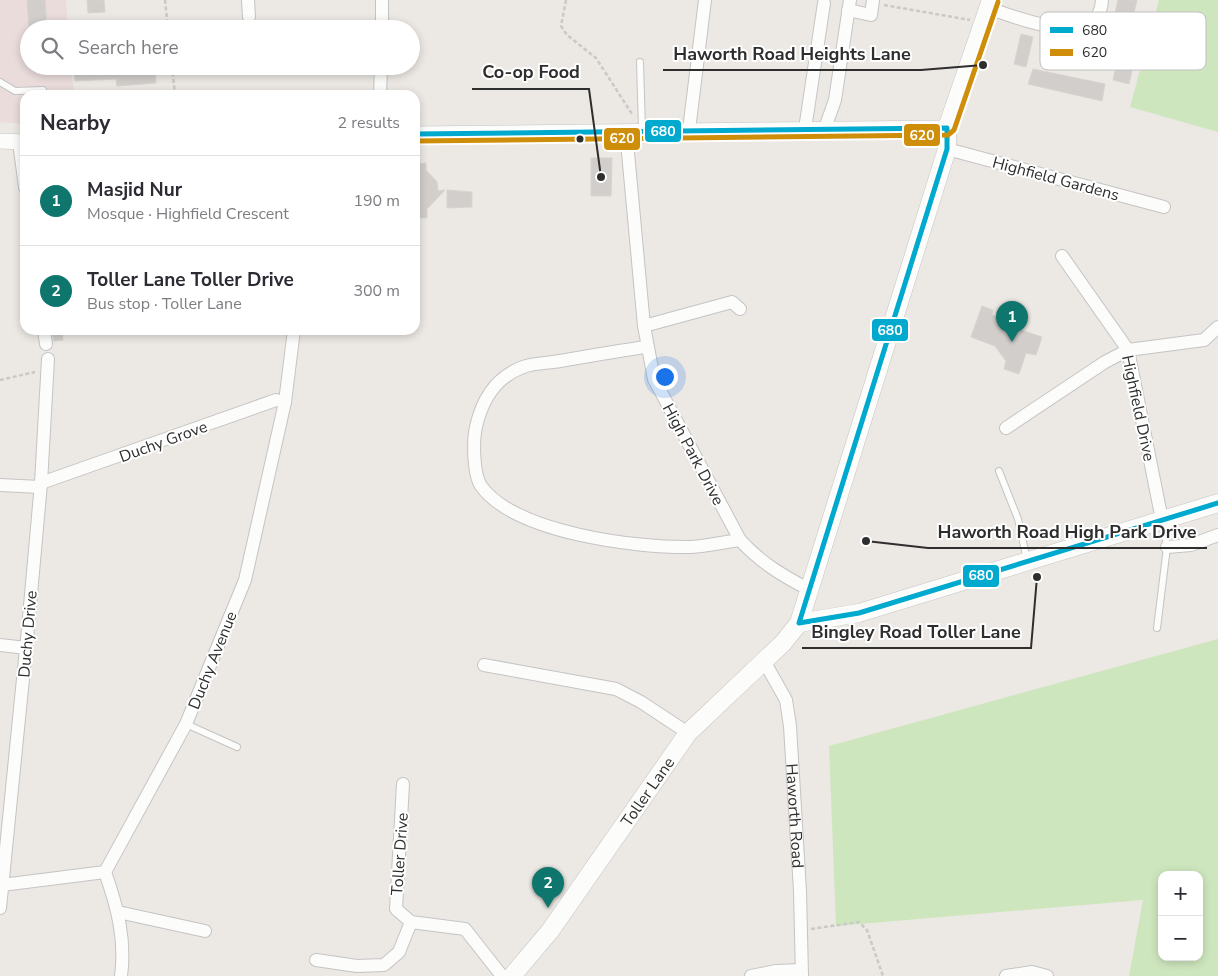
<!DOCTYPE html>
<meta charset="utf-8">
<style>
body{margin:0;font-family:"Nunito Sans",sans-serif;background:#f2f2f3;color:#2b2b33}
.controls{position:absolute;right:15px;bottom:15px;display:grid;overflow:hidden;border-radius:10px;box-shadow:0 2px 8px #0003}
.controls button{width:45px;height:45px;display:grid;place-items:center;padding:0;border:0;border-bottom:1px solid #e1e1e2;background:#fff;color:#2b2b33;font:25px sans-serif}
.you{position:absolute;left:664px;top:376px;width:18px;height:18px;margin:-12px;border:4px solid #fff;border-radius:50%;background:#1a73e8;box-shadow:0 0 0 8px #1a73e833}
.badge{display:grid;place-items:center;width:32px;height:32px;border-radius:50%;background:#0f766e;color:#fff;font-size:16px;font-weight:700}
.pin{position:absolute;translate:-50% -41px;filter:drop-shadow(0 1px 2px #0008)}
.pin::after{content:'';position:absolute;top:26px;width:18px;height:15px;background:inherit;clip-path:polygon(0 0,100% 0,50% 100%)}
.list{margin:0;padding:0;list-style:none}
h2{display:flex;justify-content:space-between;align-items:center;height:65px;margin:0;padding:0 20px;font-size:21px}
h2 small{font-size:16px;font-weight:400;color:#7c7c81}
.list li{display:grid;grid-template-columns:32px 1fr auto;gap:15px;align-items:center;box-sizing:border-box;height:90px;padding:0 20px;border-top:1px solid #e1e1e2}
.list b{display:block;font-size:19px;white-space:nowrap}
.list p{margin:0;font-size:16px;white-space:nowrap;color:#7c7c81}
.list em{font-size:16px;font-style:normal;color:#7c7c81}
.icon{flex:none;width:28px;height:28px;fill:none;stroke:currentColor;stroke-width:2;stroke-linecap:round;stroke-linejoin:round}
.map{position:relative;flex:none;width:1218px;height:976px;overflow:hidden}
.search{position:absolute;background:#fff;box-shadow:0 2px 8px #0003;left:20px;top:20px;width:400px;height:55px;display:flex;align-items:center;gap:12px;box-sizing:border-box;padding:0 18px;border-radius:28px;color:#7c7c81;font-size:19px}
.panel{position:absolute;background:#fff;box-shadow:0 2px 8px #0003;left:20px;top:90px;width:400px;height:245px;border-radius:15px}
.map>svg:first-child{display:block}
.medical{fill:#e9dcdb}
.green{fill:#cee6be;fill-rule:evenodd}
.building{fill:#d1cecb;stroke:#d7d4d0}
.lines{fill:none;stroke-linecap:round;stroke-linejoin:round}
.service-casing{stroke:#c5c4c5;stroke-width:8}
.minor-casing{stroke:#c5c4c5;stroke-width:14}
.tertiary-casing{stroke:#c5c4c5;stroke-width:16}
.secondary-casing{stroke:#c5c4c5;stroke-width:19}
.path{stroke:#c9c9c8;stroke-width:2.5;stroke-dasharray:4 2.5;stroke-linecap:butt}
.service{stroke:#fcfcfb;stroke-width:6}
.minor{stroke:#fcfcfb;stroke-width:12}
.tertiary{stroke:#fcfcfb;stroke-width:15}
.secondary{stroke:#fcfcfb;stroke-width:18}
.bus-1-casing{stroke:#fff;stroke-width:9}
.bus-2-casing{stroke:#fff;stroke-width:9}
.bus-1{stroke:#00a9ce;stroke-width:5}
.bus-2{stroke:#cf8e09;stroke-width:5}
.bus-dot{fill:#2e2e2e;stroke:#fff;stroke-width:2}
.labels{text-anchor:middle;stroke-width:4;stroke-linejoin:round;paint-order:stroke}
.street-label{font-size:16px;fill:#2e2e2e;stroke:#fff}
.key{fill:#fff;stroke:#c0c0c0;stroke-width:1}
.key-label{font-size:14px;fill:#2e2e2e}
.leader{fill:none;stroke:#2e2e2e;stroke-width:2}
.callout-dot{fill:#2e2e2e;stroke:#fff;stroke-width:2}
.callout-label{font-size:18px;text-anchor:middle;font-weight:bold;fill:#2e2e2e;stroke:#fff;stroke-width:4;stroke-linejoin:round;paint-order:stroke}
.line-badge{stroke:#fff;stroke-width:2}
.badge-label{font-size:14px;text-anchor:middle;font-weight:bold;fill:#fff}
</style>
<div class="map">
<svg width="1218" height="976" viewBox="0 0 1218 976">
<rect width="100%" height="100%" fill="#ece8e4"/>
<path class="medical" d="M0 0H66L68 29H29V66H71L74 95H25V124L0 122Z"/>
<g class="green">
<path d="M1159 0H1218V132L1130 107Z"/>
<path d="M1218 639V976H1129L1143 900 836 926 829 746ZM1162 875H1199V957H1162Z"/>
</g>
<g class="building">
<path d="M27 0H45L47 29H29Z"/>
<path d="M87 0H104L105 12 88 13Z"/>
<path d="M1118 0H1137L1126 47 1108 43Z"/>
<path d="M1021 34 1033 37 1026 67 1014 64Z"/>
<path d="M1119 53 1135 57 1129 84 1113 80Z"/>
<path d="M155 67 156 83 117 86 116 79 75 81 74 71Z"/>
<path d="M1033 69 1105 84 1102 101 1028 84Z"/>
<path d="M591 158H612L611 196H591Z"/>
<path d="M426 163V170L437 182 438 191 445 190 427 209V218H415V164Z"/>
<path d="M447 190 472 192V207L447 208Z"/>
<path d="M982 306 993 310 992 315 1019 324 1018 329 1042 337 1036 355 1026 353 1019 374 1004 369 1006 361 995 346 971 337Z"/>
<path d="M52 330H62L63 340 54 341Z"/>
</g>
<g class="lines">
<g class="service-casing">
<g id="service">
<path d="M640 62 642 130"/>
<path d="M0 82 15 91 43 90"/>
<path d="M999 471 1018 519 1027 560"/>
<path d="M1157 628 1167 547 1162 521"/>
<path d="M186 724 237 747"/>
</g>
</g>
<g class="minor-casing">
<g id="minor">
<path d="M248 0 249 17"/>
<path d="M382 0V29"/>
<path d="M988 8C1017 17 1099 53 1102 0"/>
<path d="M848 10 871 15 873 0"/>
<path d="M380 95 381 66"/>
<path d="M825 128 835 100 850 0"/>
<path d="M805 129 824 3"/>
<path d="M689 130 705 0"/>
<path d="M626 131 644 326 654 379 740 540C761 563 783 576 810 590"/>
<path d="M19 142 25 187"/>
<path d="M947 149 1164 207"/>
<path d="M1062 256 1128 350 1162 520"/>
<path d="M644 326 732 302 740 309"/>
<path d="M44 330 46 344"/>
<path d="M646 347C618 351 589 356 560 361 549 363 534 363 523 367 496 377 482 400 476 427 473 440 473 474 481 486 515 533 636 548 691 547 707 546 724 542 740 540"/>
<path d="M1006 428 1105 362 1128 350 1204 340 1218 327"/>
<path d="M41 483 276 400 285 402"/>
<path d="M0 485 40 487"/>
<path d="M1167 547 1191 545 1218 535"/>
<path d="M0 645 26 648"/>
<path id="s1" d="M764 661 786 700 790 726 800 891 802 976"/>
<path d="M484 665 616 689 641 702 688 733"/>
<path d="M403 784 396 909 411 922 465 929 502 976"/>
<path d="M105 872C117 906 126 939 121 976"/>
<path d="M2 885 105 872 186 724 245 580 285 402 294 330"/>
<path d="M0 908 27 639 41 483 48 359"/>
<path d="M118 912 205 931"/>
<path d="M316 960 357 966 384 965 399 952 411 922"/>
<path d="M751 976 776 971 801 970"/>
<path d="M1006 976 1032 972 1047 976"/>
</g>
</g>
<g class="tertiary-casing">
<g id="tertiary">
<path d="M415 134 947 128"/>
<path d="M0 141 25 142"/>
</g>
</g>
<g class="secondary-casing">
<g id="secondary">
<path d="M799 623 859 613 1218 503"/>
<path id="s2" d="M512 976 550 931 688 733 783 643 799 623 947 149V128L991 0"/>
</g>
</g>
<g class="path">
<path d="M165 0 168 29"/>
<path d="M566 0 561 26 567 35 596 58 632 114"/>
<path d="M884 5 970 20"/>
<path d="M172 66 175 95"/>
<path d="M0 380 35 372"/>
<path d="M811 929 859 922 867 930 883 976"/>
</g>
<use href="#service" class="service"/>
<use href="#minor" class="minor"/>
<use href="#tertiary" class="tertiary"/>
<use href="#secondary" class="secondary"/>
<g class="bus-1-casing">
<path id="bus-1" d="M415 134 947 128V149L799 623 859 613 1218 503"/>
</g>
<g class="bus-2-casing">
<path id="bus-2" d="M415 141 948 135 954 130 998 2"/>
</g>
<use href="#bus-1" class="bus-1"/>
<use href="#bus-2" class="bus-2"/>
</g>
<circle class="bus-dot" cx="580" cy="139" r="4.5"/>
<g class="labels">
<g class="street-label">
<text transform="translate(1056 178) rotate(15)" y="6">Highfield Gardens</text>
<text transform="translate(1139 408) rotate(78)" y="6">Highfield Drive</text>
<text transform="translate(163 441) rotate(-20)" y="6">Duchy Grove</text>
<text transform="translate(694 454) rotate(62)" y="6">High Park Drive</text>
<text transform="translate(27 634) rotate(-85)" y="6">Duchy Drive</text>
<text transform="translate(212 660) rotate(-68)" y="6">Duchy Avenue</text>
<text dy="6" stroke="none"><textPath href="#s2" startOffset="229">Toller Lane</textPath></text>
<text dy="6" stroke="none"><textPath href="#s1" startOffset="161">Haworth Road</textPath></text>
<text transform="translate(399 854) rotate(-86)" y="6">Toller Drive</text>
</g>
</g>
<rect x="1040" y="12" width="166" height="58" rx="8" class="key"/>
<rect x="1050" y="27" width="23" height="6" fill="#00a9ce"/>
<rect x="1050" y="49" width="23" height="7" fill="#cf8e09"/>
<g class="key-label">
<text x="1082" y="35">680</text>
<text x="1082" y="57">620</text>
</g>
<path class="leader" d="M983 65L921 70H663M601 177L589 89H472M866 541L928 548H1207M1037 577L1031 648H802"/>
<g class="callout-dot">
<circle cx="983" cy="65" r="5"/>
<circle cx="601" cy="177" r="5"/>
<circle cx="866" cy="541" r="5"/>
<circle cx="1037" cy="577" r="5"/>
</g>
<g class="callout-label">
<text x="792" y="60">Haworth Road Heights Lane</text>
<text x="531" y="78">Co-op Food</text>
<text x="1067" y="538">Haworth Road High Park Drive</text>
<text x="916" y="638">Bingley Road Toller Lane</text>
</g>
<g class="line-badge">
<rect x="644" y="119" width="38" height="24" rx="5" fill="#00a9ce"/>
<rect x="903" y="123" width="38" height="24" rx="5" fill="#cf8e09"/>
<rect x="603" y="127" width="38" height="24" rx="5" fill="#cf8e09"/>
<rect x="871" y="318" width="38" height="24" rx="5" fill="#00a9ce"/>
<rect x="962" y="564" width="38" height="24" rx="5" fill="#00a9ce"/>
</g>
<g class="badge-label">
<text x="663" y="136">680</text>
<text x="922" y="140">620</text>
<text x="622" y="143">620</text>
<text x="890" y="335">680</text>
<text x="981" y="580">680</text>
</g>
</svg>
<div class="controls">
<button>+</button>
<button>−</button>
</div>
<div class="you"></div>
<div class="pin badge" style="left:1012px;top:342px">1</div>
<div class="pin badge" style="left:548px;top:908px">2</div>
<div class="search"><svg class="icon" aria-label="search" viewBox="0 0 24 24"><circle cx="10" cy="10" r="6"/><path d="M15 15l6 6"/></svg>Search here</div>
<section class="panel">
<h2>Nearby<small>2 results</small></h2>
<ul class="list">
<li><span class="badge">1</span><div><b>Masjid Nur</b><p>Mosque · Highfield Crescent</p></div><em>190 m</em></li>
<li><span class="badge">2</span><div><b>Toller Lane Toller Drive</b><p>Bus stop · Toller Lane</p></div><em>300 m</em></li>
</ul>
</section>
</div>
